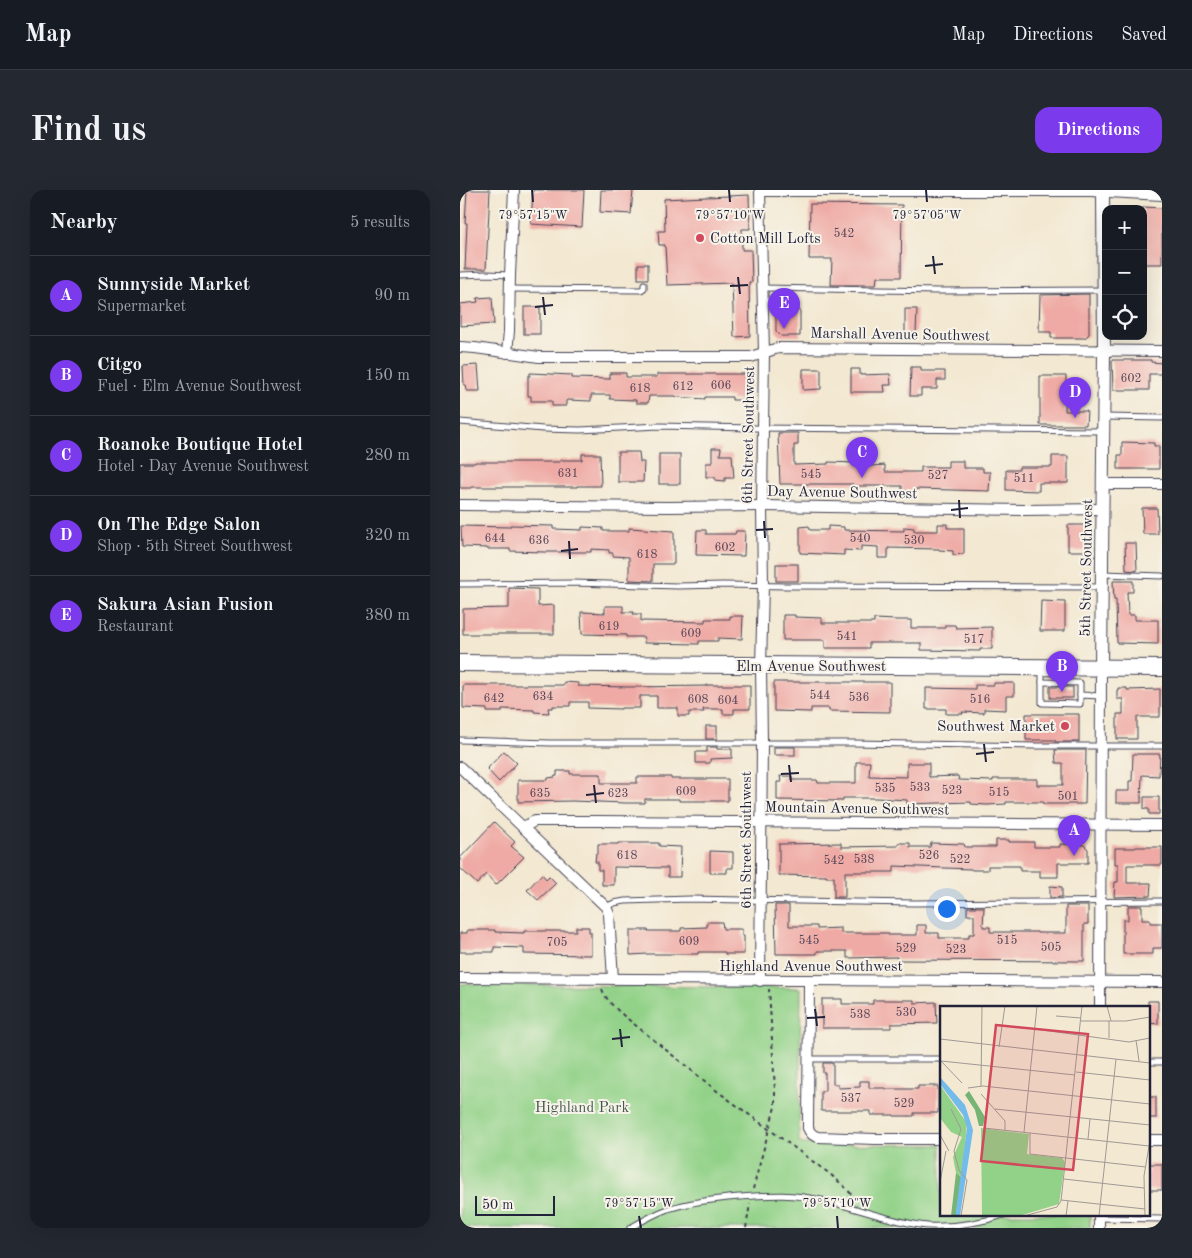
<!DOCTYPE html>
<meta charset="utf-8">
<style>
body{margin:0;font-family:"Old Standard TT",serif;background:#242831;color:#f1f3f6}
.controls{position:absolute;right:15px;top:15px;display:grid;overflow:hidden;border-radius:10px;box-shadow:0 5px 20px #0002}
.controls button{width:45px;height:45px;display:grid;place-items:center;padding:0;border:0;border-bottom:1px solid #363941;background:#171b24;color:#f1f3f6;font:25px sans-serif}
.scale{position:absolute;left:15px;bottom:12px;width:80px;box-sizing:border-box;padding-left:5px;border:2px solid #22223b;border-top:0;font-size:14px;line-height:18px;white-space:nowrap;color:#22223b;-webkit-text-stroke:4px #f7f3e8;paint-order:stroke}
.you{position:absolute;left:486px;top:718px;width:18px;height:18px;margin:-12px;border:4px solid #fff;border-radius:50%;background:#1a73e8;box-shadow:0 0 0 8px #1a73e833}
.badge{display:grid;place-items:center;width:32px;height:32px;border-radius:50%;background:#7c3aed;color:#fff;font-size:16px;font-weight:700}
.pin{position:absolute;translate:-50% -41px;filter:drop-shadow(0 1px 2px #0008)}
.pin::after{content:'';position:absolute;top:26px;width:18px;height:15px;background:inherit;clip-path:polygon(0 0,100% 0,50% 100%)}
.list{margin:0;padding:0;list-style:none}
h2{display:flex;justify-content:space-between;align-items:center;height:65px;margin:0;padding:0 20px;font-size:21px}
h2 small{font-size:16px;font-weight:400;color:#9ea1a6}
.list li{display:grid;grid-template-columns:32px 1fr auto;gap:15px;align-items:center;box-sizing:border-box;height:80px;padding:0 20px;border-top:1px solid #363941}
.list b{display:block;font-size:19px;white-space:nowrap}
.list p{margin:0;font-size:16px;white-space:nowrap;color:#9ea1a6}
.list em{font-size:16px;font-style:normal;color:#9ea1a6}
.icon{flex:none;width:28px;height:28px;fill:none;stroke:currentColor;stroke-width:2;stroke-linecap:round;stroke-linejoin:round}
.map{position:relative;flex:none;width:702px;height:1038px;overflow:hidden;border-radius:15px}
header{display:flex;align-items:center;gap:30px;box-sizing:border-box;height:70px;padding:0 25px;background:#171b24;border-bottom:1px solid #363941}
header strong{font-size:24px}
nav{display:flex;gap:28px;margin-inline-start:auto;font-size:18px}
.intro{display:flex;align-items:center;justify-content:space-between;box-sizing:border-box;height:120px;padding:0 30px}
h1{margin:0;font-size:35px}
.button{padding:12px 22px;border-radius:15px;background:#7c3aed;color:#fff;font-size:18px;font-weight:700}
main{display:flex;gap:30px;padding:0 30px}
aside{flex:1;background:#171b24;border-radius:15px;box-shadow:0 5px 20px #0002}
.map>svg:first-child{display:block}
.green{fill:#92d288;stroke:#5a7a62}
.building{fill:#efaaa5}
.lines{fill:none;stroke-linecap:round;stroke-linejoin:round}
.service-casing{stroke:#414052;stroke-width:7}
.minor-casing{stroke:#414052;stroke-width:12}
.tertiary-casing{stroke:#414052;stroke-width:14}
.primary-casing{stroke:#414052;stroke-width:18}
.path{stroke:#414052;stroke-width:2;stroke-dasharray:4 4;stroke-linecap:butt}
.service{stroke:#fff;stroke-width:5}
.minor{stroke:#fff;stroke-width:10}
.tertiary{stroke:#fff;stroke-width:12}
.primary{stroke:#fff;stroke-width:16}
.ticks{fill:none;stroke:#22223b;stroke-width:2}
.poi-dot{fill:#d1495b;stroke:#f7f3e8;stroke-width:2}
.labels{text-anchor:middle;stroke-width:4;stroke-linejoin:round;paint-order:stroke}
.number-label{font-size:12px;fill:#554456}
.poi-label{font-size:15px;fill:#22223b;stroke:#f7f3e8;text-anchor:start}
.street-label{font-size:15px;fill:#22223b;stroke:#f7f3e8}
.park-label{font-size:15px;fill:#445752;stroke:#f7f3e8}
.inset-road{fill:none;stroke:#9f9995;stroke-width:1}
.view{fill:#d1495b;fill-opacity:0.15;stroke:#d1495b;stroke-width:2.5}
.inset-edge{fill:none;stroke:#22223b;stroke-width:2.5}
.ticks-label{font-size:12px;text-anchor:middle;fill:#22223b;stroke:#f7f3e8;stroke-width:4;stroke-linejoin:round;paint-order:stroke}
</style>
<header>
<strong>Map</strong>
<nav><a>Map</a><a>Directions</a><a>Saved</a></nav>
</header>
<div class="intro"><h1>Find us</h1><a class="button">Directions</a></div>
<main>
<aside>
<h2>Nearby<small>5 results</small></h2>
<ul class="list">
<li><span class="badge">A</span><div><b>Sunnyside Market</b><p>Supermarket</p></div><em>90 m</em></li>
<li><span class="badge">B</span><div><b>Citgo</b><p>Fuel · Elm Avenue Southwest</p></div><em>150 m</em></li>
<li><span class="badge">C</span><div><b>Roanoke Boutique Hotel</b><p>Hotel · Day Avenue Southwest</p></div><em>280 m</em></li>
<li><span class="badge">D</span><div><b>On The Edge Salon</b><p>Shop · 5th Street Southwest</p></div><em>320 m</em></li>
<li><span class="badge">E</span><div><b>Sakura Asian Fusion</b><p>Restaurant</p></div><em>380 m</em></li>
</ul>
</aside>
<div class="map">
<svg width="702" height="1038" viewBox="0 0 702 1038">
<rect width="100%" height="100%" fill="#f7f3e8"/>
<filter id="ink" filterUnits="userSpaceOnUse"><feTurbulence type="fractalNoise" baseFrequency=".02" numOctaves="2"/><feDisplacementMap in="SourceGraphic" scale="10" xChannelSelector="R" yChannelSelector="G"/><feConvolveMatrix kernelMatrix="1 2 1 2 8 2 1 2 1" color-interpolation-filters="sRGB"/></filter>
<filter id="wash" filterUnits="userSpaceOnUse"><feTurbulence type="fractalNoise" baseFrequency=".0096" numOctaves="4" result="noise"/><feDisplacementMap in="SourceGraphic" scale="20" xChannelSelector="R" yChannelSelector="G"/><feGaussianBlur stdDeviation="1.12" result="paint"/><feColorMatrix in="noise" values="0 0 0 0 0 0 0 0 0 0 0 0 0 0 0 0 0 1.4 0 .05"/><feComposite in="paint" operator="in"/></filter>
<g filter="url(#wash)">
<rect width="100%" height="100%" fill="#f3e8d1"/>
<path class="green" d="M0 794 341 798 339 952 343 954 481 955V1024H630V1038H0Z"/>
<g id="blocks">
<g class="building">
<path d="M7 0H30L26 79H5L7 33H5Z"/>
<path d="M73 0H124L122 37 71 34Z"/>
<path d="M141 0H173L171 24 140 22Z"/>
<path d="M289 5 290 39H282V60H291L292 92H289L290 146 274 147 272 93 207 95 205 55H199L198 41H205L204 9Z"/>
<path d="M350 14 442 15 441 87H417L416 95H371L372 69H349Z"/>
<path d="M683 17 702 18V74H683Z"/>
<rect x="178" y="74" width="10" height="15"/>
<path d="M629 104V144L625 148H591V142H579L580 105Z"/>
<path d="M32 107 34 134 0 136V114L18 112 17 108Z"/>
<rect x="64" y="117" width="16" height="27"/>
<path d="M445 119H457L456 143H445Z"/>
<path d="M316 120H340V146H321L316 141Z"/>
<path d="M652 170H691V172L702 173V184H689V200H653Z"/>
<path d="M18 175 20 201H7L6 195H4L3 176Z"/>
<path d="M451 177H461V181H485V190H477V199H461V206H450Z"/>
<path d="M343 179H361V199L343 200Z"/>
<path d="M391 179H400V185L430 184 431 195H424L425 202H391Z"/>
<path d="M70 183 112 185V188L150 189V183H166V187H197V184H289L290 210H272V207H245V209L216 207V206H189L188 213H176V210L150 209V205H131V211L107 210 106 211V216H92V211H71V206H68V186H70Z"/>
<path d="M580 186H606L605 221H627L626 235H580Z"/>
<path d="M318 243H338V255H334V275L368 274V272L396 273V268H411V276L425 275V282H461V277H488V271H503V278H523V282H530L529 301 455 299V301H442V296H393V294H320Z"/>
<path d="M662 252 694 253V256H699V279H658V265H662Z"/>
<path d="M252 258H261L260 265H272L274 288H265V291L255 290V287H246V273H252Z"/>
<path d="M158 262H179L180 272H184L183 292H158Z"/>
<path d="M122 264H140L141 296H117V297H11V298H0V273H15V272H100V270H122Z"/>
<rect x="199" y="264" width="21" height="30"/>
<path d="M592 266H608V293H579V301L546 300V280H559V277H592Z"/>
<path d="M682 318H697L698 344H683Z"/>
<path d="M478 334H487V338H504V364L493 365V361L479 360V359L428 358V368H418V357L401 356V361L384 360V365L340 363V337L349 336 350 340H368V336L384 337V340L444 341V337L454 338V341H478Z"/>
<path d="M50 335 93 336V339L122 340V337L143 338V341H169V338L214 341V374H193V391L169 390V367L153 366V363H149V360L131 359V362H85L50 361V359H27V358L2 357 1 336 50 337Z"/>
<rect x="608" y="335" width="21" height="26"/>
<path d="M237 340H246V344H275L276 341H285L284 366 236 365Z"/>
<path d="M665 353H676L677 381 666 380Z"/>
<rect x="316" y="374" width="22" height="17"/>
<path d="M653 391H673V402H667L668 425H675V430H698V454L657 453 656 410H654Z"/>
<path d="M49 398 78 399V416L94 415V444H3V419L49 418Z"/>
<path d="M581 411 605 412V441H580Z"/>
<path d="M145 416H163V422H174L173 424H181V431L245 432V429H270V426H283L282 449 258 448V451H239V454L184 453V447H166V445L122 444 121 422 145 423Z"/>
<path d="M323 425H335V427L362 428V433H414V429L437 430H451V438H485V435H495L496 438 532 437V459H520V461L461 460V453H409V458H365V450H323Z"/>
<path d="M104 492 118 493V496L170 497 247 496V495H290V519H274V524H263V519H243L244 522H229V526H218V518H197V506H180V518H161V519L128 518V512H110V516H93V518H88L89 523 74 522V520L42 519V522H27V519L3 518V495H104Z"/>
<path d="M314 492H430V522L369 521V518H351V522L314 521Z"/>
<path d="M534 493H554V506H546V520L524 519V523L502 522 503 524H486V519H466V498L515 499V495H534Z"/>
<rect x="590" y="497" width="23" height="11"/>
<path d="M658 498H667V500L700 499V527H677V549H657V524H663V509H657V500H658Z"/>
<path d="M566 524H619V552H595V550H566Z"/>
<rect x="246" y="536" width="11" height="13"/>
<path d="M247 557H257V559H272V568L250 569V573H236V562H247Z"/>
<rect x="314" y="557" width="21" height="8"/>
<path d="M595 560H626L625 614H583V612H546V614L527 615 511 614V612L447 614V610L416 608H383V611L317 610V592H321L320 586H332V590H357L358 593H396V572H410L409 586 447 587V573H469V587L498 586 499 590 533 591V589H577V595H603V573H596Z"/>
<path d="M44 561 57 573 39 592 27 579Z"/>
<path d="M673 564H700L699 586 682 585 681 613H656V601H669V591H672Z"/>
<path d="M97 581H110V584H141V593H177V587H211V589H268V611H219V609H185V613H166L112 611 58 612V590H88V588L95 587V586H97Z"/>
<path d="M684 607H699V624H689V619H684Z"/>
<path d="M34 632 55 652 51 656 64 667 36 695 26 684 17 694 0 678V668Z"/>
<path d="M536 650H549V652H574V657H600V654L624 655 628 659V673H598V687H580V681H560V676H528V680H512L511 679 434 676V682H385V707H374V687H366V686L319 685V654L381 653V657L438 656V653H450V657H470L471 653 504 654 505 657H536Z"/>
<path d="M158 653H199V656L221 657 220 687H208V678L154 677V695H142V680H138V672H135L136 663H138V654H158Z"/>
<path d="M676 657H702V675H667V693H691L690 706 654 707 655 692H658V674H655V658H675Z"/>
<path d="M250 661 273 662V678H267V683H250Z"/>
<path d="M82 684 86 689 89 686 96 693 78 710 67 700Z"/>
<path d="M590 696 602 697V707L590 708Z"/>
<path d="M315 715H329V736H357V739L381 738V743H428V745H457V735H466V743H479V748H509V744H514V725H507V717H524L523 737H530V742H577V743H606V716H628V734H624V771L437 770V767L387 768V761H357V764H316Z"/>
<path d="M668 716H682V730H690V733H702V758H693V764H663V730H668Z"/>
<path d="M247 732H262L263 739H282V746H284V764H265V762H238V764H188L170 765V740H188V741H221V738L247 737Z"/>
<path d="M116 737H129V742H131V765L64 764V758L34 757V762H0V743H7V740H35V742L64 743V741H116Z"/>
<path d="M362 809H382V814H413V810H454V813L476 812 477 833 431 834V838H362Z"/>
<path d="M688 811H698V834L688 833Z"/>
<path d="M363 873H373V894H378V898L400 897V891H409V898H426V899H458V896H478V923H454V926H434V925H411V921H361V901H365V883H363Z"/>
<rect x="688" y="907" width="8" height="21"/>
<rect x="688" y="974" width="14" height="26"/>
</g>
</g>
</g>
<g filter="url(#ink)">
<use href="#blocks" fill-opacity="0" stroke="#414052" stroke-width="1"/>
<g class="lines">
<g class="service-casing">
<g id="service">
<path d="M0 85 27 84 50 85"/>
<path d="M302 98 479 101 644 100"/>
<path d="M50 99 181 100 184 98V94"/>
<path d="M644 227 702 228"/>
<path d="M0 232 83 239 120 240 199 236 293 238 643 241"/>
<path d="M643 384 702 386"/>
<path d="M0 394 113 393 218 396 263 395 327 396 641 397"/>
<path d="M582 479V513L620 514V505L641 506"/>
<path d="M582 492 620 493V505"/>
<path d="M0 550 90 553H392L575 556H702"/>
<path d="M146 717 154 713 165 711 230 709 454 713 702 711"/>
<path d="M348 869H481"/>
<path d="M688 872H702"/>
<path d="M639 1028 702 1029"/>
<path d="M170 1038C182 1031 194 1024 208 1019 230 1012 255 1009 279 1007 309 1005 331 1003 361 1010 396 1017 434 1033 468 1036 496 1037 521 1033 547 1024"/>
</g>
</g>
<g class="minor-casing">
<g id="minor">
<path d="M300 1H631L702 5"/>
<path d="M0 157 15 158 79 167H291L318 158 702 161"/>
<path d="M47 163 49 141 50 85 54 0"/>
<path d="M643 294H702"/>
<path d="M0 315 208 317 302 316 563 320 643 319"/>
<path d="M0 577 146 717 149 724 153 789"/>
<path d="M63 637 75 631H136L702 635"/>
<path d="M0 788 702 792"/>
<path d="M300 791 302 553 301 476 303 396 302 316 304 162 300 0"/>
<path d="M349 791 348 938C350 943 353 946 358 947L415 949H481"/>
<path d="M640 817 641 478"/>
<path d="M688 950H702"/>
<path d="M639 1038V1024"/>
</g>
</g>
<g class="tertiary-casing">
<path id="tertiary" d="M641 478 644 161 643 0"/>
</g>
<g class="primary-casing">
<path id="primary" d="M0 473 702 478"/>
</g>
<g class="path">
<path d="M142 799C146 810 155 818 164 826L257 901 370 984 385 997 398 1012"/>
<path d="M293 999 315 917V900L309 799"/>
<path d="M286 1038 290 1014"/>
</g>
<use href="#service" class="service"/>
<use href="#minor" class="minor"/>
<use href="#tertiary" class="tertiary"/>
<use href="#primary" class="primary"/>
</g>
</g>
<path class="ticks" d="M72 0 73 12M269 0 270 12M466 0 467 12M473 66 475 84M465 76 483 74M278 87 280 104M270 96 288 95M83 107 85 125M75 117 93 115M499 310 500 328M491 320 508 318M304 331 305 348M296 340 313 339M109 351 110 369M101 361 118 359M524 554 526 572M516 564 534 562M329 575 331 592M321 584 339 583M134 595 136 613M126 605 144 603M355 819 357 836M347 828 365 827M160 839 162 857M152 849 170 847M179 1026 181 1038M377 1026 378 1038"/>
<g class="poi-dot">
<circle cx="240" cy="48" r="5"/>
<circle cx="605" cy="536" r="5"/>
</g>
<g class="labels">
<g class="number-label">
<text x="384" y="47">542</text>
<text x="671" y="192">602</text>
<text x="261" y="199">606</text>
<text x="223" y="200">612</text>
<text x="180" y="202">618</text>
<text x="108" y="287">631</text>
<text x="351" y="288">545</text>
<text x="478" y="289">527</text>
<text x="564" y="292">511</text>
<text x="35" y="352">644</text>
<text x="400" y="352">540</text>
<text x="79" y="354">636</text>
<text x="454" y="354">530</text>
<text x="265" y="361">602</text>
<text x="187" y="368">618</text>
<text x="149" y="440">619</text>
<text x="231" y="447">609</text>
<text x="387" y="450">541</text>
<text x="514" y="453">517</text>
<text x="360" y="509">544</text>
<text x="83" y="510">634</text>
<text x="399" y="511">536</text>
<text x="34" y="512">642</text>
<text x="238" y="513">608</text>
<text x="520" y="513">516</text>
<text x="268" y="514">604</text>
<text x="460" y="601">533</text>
<text x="425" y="602">535</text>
<text x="492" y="604">523</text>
<text x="226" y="605">609</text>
<text x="539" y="606">515</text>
<text x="80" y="607">635</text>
<text x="158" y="607">623</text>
<text x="608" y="610">501</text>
<text x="167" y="669">618</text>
<text x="469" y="669">526</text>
<text x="404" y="673">538</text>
<text x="500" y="673">522</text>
<text x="374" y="674">542</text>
<text x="349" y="754">545</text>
<text x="547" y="754">515</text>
<text x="229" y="755">609</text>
<text x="97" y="756">705</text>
<text x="591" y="761">505</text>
<text x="446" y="762">529</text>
<text x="496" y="763">523</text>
<text x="446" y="826">530</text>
<text x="400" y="828">538</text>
<text x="391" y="912">537</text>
<text x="444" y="917">529</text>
</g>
<g class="poi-label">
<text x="250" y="53">Cotton Mill Lofts</text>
<text x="595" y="541" text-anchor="end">Southwest Market</text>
</g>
<g class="street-label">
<text transform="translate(440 144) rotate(1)" y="5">Marshall Avenue Southwest</text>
<text transform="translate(288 245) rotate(-89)" y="5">6th Street Southwest</text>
<text transform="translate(382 302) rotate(1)" y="5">Day Avenue Southwest</text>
<text transform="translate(626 378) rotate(-89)" y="5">5th Street Southwest</text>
<text x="351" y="481">Elm Avenue Southwest</text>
<text transform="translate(397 618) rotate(1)" y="5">Mountain Avenue Southwest</text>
<text transform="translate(286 650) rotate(-90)" y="5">6th Street Southwest</text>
<text x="351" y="781">Highland Avenue Southwest</text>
</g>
<g class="park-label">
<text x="122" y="922">Highland Park</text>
</g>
</g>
<g transform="translate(480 816)">
<rect width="210" height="210" fill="#f3e8d1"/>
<path d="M0 79 27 117 22 172 16 167 13 151 22 131 11 126 0 112ZM41 122 89 128 87 148 122 152 125 156 119 198 79 210H42Z" fill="#92d288"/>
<path d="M29 85 45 111 43 120H39L35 104 25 89ZM16 167 22 172 16 210H11Z" fill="#75b474"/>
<path d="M0 71 25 99 33 124 20 210H16V204L27 122 23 109 0 78Z" fill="#72bbea"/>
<path class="inset-road" d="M167 0 171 15M116 10 141 12M141 15H186L210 11M95 23 189 36 210 32M169 32V15M0 33 210 57M196 34 199 55M59 41 65 0M0 54 22 77M1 55 135 69M136 66 210 74M41 80 42 0M28 82 43 80 210 98M41 88 65 115V124M11 103 21 123 14 145 19 164 27 174 21 210M55 103 210 119M44 122 209 140M84 126 97 0M90 127V148L206 161M0 129 9 145M148 133 150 113M124 173 204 182M0 176 6 145M121 194 205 203M84 210 117 201 121 195 142 0M126 210 128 195M159 210 176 53M205 210 204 170 210 134"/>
<path class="view" d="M56 19 148 28 133 164 41 155Z"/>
<rect width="210" height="210" class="inset-edge"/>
</g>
<g class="ticks-label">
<text x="73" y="29">79°57'15"W</text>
<text x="270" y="29">79°57'10"W</text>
<text x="467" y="29">79°57'05"W</text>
<text x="179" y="1017">79°57'15"W</text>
<text x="377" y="1017">79°57'10"W</text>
</g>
</svg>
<div class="controls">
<button>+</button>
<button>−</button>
<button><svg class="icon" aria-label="locate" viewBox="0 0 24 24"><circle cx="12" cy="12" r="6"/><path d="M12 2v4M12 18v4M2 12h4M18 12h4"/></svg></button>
</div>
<div class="scale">50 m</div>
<div class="you"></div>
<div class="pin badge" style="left:614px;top:666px">A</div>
<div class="pin badge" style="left:602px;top:502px">B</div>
<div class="pin badge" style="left:402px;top:288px">C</div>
<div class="pin badge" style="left:615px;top:228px">D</div>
<div class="pin badge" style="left:324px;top:139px">E</div>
</div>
</main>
